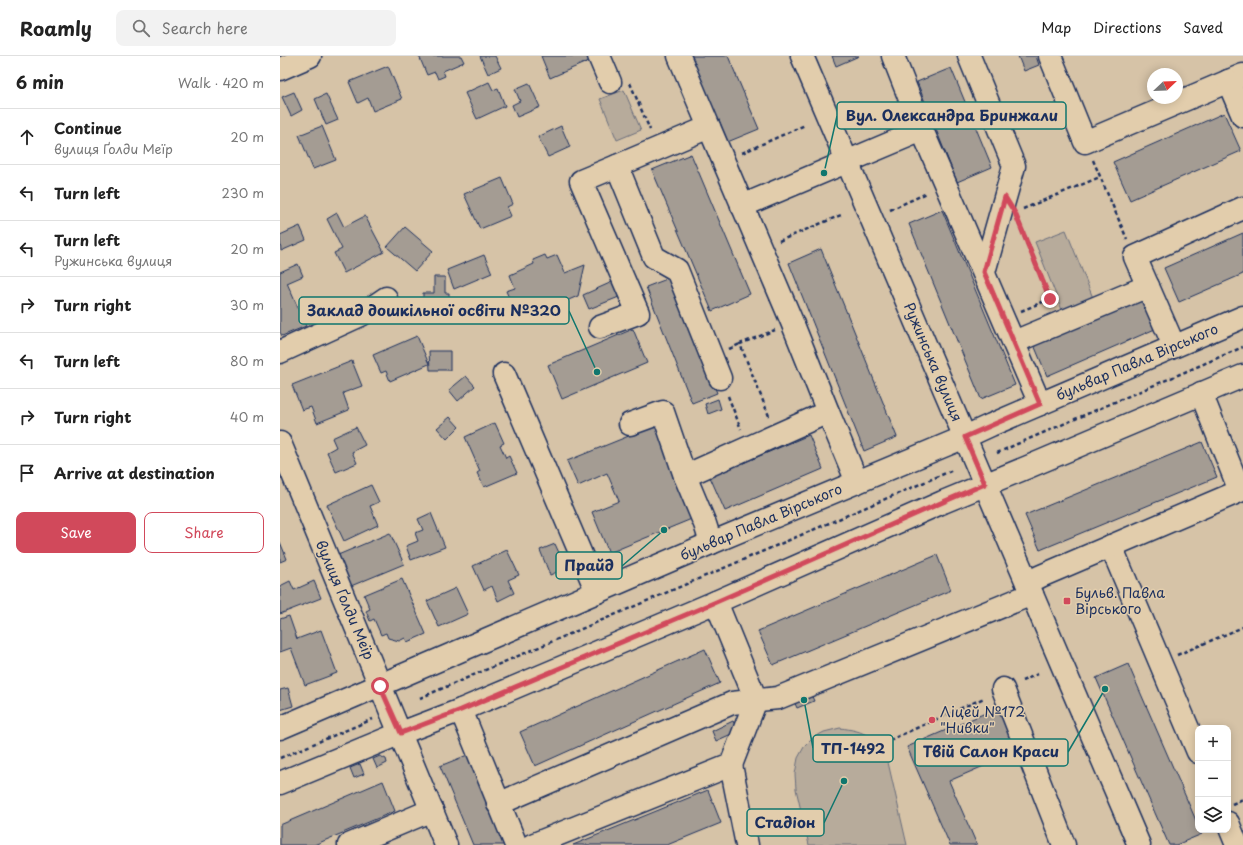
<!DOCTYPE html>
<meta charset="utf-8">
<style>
body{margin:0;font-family:"Playpen Sans",sans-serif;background:#f2f2f2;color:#222}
.controls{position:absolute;right:12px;bottom:12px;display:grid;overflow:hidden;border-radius:8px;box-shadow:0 2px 10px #0003}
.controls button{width:36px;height:36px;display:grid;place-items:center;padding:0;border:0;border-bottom:1px solid #e0e0e0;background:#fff;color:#222;font:20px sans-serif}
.compass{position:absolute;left:867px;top:12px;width:36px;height:36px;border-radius:50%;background:#fff;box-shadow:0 2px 10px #0003;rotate:67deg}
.stop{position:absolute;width:12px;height:12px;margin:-9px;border:3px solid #d1495b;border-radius:50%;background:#fff}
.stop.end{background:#d1495b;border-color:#fff;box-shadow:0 1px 4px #0008}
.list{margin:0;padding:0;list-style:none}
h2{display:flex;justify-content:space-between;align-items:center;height:52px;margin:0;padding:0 16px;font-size:17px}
h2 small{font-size:13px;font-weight:400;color:#767676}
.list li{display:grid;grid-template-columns:26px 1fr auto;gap:12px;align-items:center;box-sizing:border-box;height:56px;padding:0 16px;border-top:1px solid #e0e0e0}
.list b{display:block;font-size:15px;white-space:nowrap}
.list p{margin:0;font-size:13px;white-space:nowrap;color:#767676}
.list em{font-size:13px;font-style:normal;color:#767676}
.actions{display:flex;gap:8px;padding:12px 16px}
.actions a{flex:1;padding:9px 0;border:1px solid #d1495b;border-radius:8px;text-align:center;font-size:14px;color:#d1495b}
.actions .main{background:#d1495b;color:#fff}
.icon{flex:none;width:22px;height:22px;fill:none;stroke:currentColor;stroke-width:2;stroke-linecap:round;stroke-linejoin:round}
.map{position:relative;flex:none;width:963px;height:789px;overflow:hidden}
header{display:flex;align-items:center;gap:24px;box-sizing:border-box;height:56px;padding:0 20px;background:#fff;border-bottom:1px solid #e0e0e0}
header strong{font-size:19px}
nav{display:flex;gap:22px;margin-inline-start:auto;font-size:14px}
.search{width:280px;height:36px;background:#f2f2f2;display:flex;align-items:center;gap:10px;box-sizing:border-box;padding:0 14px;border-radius:8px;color:#767676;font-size:15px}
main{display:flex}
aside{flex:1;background:#fff}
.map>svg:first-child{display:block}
.green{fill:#b7ab9b;stroke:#696d7c}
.building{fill:#a49c93;stroke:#1b2f5e}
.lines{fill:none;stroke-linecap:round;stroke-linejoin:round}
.minor-casing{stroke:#1b2f5e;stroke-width:25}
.path{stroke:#1b2f5e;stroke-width:2.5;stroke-dasharray:4 3;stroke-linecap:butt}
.minor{stroke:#e2cdac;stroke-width:22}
.route{stroke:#d1495b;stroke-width:5}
.poi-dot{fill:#d1495b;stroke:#e2cdac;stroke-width:1.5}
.labels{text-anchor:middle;stroke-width:3;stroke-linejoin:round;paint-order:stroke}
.street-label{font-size:14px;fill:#1b2f5e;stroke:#e2cdac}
.poi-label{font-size:14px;fill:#1b2f5e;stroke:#e2cdac;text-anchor:start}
.leader{fill:none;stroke:#0f766e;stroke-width:1.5}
.callout-dot{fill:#0f766e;stroke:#e2cdac;stroke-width:1.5}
.callout{fill:#e2cdac;stroke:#0f766e;stroke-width:1.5}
.callout-label{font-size:15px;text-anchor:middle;font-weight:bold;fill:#1b2f5e}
</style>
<header>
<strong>Roamly</strong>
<div class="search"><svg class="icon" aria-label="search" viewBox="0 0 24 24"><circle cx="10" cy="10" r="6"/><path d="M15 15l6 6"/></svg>Search here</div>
<nav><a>Map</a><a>Directions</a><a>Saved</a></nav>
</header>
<main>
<aside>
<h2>6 min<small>Walk · 420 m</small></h2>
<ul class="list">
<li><svg class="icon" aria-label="ahead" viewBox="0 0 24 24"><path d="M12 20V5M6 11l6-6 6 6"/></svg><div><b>Continue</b><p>вулиця Ґолди Меїр</p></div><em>20 m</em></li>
<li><svg class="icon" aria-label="left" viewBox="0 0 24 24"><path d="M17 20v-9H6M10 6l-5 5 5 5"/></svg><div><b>Turn left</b></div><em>230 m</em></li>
<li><svg class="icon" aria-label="left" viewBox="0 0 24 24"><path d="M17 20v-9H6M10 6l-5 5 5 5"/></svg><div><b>Turn left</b><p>Ружинська вулиця</p></div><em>20 m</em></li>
<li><svg class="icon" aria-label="right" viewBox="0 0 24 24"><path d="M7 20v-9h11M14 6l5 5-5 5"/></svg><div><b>Turn right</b></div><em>30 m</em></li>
<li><svg class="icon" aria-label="left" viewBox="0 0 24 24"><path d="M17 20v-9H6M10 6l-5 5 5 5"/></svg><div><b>Turn left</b></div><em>80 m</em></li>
<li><svg class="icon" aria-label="right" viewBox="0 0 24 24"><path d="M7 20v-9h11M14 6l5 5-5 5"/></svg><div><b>Turn right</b></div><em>40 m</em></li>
<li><svg class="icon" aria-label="arrive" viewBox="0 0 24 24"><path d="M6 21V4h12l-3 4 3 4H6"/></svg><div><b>Arrive at destination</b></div></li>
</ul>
<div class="actions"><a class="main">Save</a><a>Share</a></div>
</aside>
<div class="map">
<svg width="963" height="789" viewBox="0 0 963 789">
<rect width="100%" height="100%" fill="#d6c3a7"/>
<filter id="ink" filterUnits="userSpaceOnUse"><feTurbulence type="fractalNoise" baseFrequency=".025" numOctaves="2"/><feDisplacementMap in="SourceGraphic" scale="8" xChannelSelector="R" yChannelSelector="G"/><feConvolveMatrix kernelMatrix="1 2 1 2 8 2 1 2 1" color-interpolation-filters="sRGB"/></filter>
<g filter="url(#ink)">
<g class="green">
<path d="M344 34 361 74 337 84 320 43Z"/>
<path d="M786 174 813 242 782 254 755 186Z"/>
<path d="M560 672C585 675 594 680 607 702L627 789H529L516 733 515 718 518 702 524 691 533 682 544 676Z"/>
</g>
<g class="building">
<path d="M139 0H181L184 6 163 15 165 20 158 23 155 16 147 19Z"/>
<path d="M200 0H215L221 12 208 18Z"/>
<path d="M261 0H307L309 5 270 22Z"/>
<path d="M408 0H448L479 73 445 87Z"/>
<path d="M552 0H579L556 10Z"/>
<path d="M738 0H756L759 9 744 15Z"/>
<path d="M108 10 122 43 93 55 88 42 78 47 69 26Z"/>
<path d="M671 12 712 111 677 126 637 26Z"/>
<path d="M209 26 213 34 218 32 225 50 197 63 185 37Z"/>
<path d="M249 27 260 51 237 61 232 49 240 45 235 33Z"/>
<path d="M14 36 22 54 11 60 2 41Z"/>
<path d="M46 38 58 64 46 69 35 43Z"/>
<path d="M944 57 961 95 850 144 833 106Z"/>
<path d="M42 70 56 104 33 113 19 79Z"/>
<path d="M281 70 290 91 268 101 258 81Z"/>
<path d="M411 98 470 238 432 255 372 114Z"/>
<path d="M222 122 233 148 227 151 231 160 200 173 184 138Z"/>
<path d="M662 154 735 329 701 343 629 168Z"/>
<path d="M57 157 64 171 85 160 104 196 64 217 54 197 62 193 47 163Z"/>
<path d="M20 170 26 184 1 195 0 179Z"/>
<path d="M125 171 153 195 135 215 107 191Z"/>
<path d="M963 177V218L899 246 884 212Z"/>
<path d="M541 193 617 381 584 395 509 207Z"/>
<path d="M204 199 212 217 174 233 167 214Z"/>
<path d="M265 199 267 203 277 199 285 217 305 209 298 240 239 265 226 235 235 232 230 219 254 208 253 204Z"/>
<path d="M18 208 23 220 7 227 26 270 2 280 0 276V216Z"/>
<path d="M154 221H165V237H169V259H143V237H154Z"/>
<path d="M392 221 437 337 412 347 366 231Z"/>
<path d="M332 226 339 241 309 253 303 239Z"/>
<path d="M860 238 875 273 767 320 752 284Z"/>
<path d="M353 273 367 307 282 343 268 309Z"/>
<path d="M137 280 149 308 110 325 106 315 101 317 93 299Z"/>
<path d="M149 295H170V314H150Z"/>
<path d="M72 305 82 330 63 337 69 354 37 367 31 351 22 354 12 329Z"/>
<path d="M186 320 195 330 178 345 169 334Z"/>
<path d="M438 343 441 353 428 358 425 348Z"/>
<path d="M170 361 179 371 167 383 157 372Z"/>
<path d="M215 367 224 387 220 389 226 402 229 400 237 417 204 431 197 417 200 415 185 381Z"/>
<path d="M376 369 414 462 329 497 312 456 339 445 327 417 298 430 287 405Z"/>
<path d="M76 371 85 389 72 396 77 407 56 416 47 396 56 391 52 382Z"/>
<path d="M529 379 543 413 445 455 430 421Z"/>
<path d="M922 386 937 421 760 494 745 459Z"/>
<path d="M91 429 99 446 90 450 98 469 64 485 47 449Z"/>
<path d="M151 457 165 491 131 504 126 490 138 485 135 477 143 474 138 463Z"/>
<path d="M110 477 124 508 71 530 58 499Z"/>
<path d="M0 486 7 503 0 506Z"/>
<path d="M275 488 286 512 270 519 260 494Z"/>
<path d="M227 494 239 519 228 524 234 537 218 545 212 530 204 534 193 510Z"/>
<path d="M657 499 671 534 493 609 478 575Z"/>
<path d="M122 523 146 578 127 586 125 582 119 585 108 582 106 577 101 579 94 563 90 565 86 555 90 553 84 539Z"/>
<path d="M10 525 14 534 34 525 41 542 0 558V530Z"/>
<path d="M176 532 188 558 159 571 147 545Z"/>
<path d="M9 560 17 583 41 574 57 617 25 629 11 592 0 596V563Z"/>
<path d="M425 593 440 627 255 710 240 676Z"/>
<path d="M848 608 918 769V774H920L922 778 896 789H889L816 622Z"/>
<path d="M8 632 13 650 0 654V634Z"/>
<path d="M530 636 534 645 517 652 513 643Z"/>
<path d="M724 649 743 693 669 725 697 789H670L627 691Z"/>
<path d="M453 665 458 675 436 685 432 675Z"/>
<path d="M190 698 228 789H193L160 710Z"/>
<path d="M100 700 106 703 107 707 97 712 93 703Z"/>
<path d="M80 708 84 718 74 722 70 712Z"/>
<path d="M103 725 115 755 34 789H0V769Z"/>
<path d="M428 734 441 767 387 789H293Z"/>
</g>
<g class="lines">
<g class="minor-casing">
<g id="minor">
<path d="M319 0 330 26"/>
<path d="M399 0 429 71 337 110 374 201 397 214 440 322"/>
<path d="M522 0 859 789"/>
<path d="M613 0 642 74 760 348"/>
<path d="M689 0 734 110 704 216"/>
<path d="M770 0 805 86 963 19"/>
<path d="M0 13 30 0"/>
<path d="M948 25 963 60"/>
<path d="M429 71 512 266 548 356"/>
<path d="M462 150 642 74"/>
<path d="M320 271 358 257 301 125 337 110"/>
<path d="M734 286 868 230"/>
<path d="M894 290 855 201 963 152"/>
<path d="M0 296 81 259 106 242"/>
<path d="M224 318 317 536"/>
<path d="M350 368 383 356 405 420"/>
<path d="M0 387 166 789"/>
<path d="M431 487 425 468 405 420 548 356 577 426"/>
<path d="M831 490 918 696"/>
<path d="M747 527 761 520 960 435 921 337"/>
<path d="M723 633 784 789"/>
<path d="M181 654 236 789"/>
<path d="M0 672 431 487 685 381 711 369 963 261"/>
<path d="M451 709 467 789"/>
<path d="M0 727 121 677 181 654 436 546 663 446 748 411 963 320"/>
<path d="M218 748 452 647 498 642 752 538"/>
<path d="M948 767 957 789"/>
<path d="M69 789 152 754"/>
<path d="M252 789 451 709 476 644 436 546"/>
</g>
</g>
<g class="path">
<path d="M350 27 370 74"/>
<path d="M462 97 525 69"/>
<path d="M813 104 847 183"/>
<path d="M743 153 820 121"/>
<path d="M610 154 647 137"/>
<path d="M739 167 770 243"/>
<path d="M499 185 561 159"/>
<path d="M741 255 770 243 772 249"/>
<path d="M449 293 460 288"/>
<path d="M448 340 461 373"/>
<path d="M489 360 460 288 495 274"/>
<path d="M717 397 737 388 963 291"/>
<path d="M897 599 963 571"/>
<path d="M742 625 758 618"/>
<path d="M140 642 673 414"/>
<path d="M603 687 704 642"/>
<path d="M0 702 93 663"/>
<path d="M952 748 963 743"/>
</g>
<use href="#minor" class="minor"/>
</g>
</g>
<g class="lines" filter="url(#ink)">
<path class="route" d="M100 630 121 677 181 654 436 546 663 446 705 428 685 381 760 348 704 216 725 141 735 157 770 243"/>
</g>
<g class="poi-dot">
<rect x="783" y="541" width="8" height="8" rx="2"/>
<circle cx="652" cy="664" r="4"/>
</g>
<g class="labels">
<g class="street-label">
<text transform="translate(653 306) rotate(67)" y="5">Ружинська вулиця</text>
<text transform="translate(857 306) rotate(-23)" y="5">бульвар Павла Вірського</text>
<text transform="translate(481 466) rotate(-23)" y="5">бульвар Павла Вірського</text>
<text transform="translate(65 544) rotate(67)" y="5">вулиця Ґолди Меїр</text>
</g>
<g class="poi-label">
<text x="795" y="542">Бульв. Павла<tspan x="795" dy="16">Вірського</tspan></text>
<text x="660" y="661">Ліцей №172<tspan x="660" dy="16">"Нивки"</tspan></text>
</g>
</g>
<path class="leader" d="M544 117L557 60M317 316L289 255M384 474L342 510M524 644L533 692M825 633L788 696M564 725L544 767"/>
<g class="callout-dot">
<circle cx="544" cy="117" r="4"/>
<circle cx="317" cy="316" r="4"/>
<circle cx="384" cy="474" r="4"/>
<circle cx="524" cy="644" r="4"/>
<circle cx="825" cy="633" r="4"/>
<circle cx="564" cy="725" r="4"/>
</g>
<g class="callout">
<rect x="557" y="46" width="229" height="27" rx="4"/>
<rect x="19" y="241" width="270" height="27" rx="4"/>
<rect x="276" y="496" width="66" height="27" rx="4"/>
<rect x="533" y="679" width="80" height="27" rx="4"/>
<rect x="635" y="683" width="153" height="27" rx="4"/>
<rect x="467" y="753" width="77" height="27" rx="4"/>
</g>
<g class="callout-label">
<text x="672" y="65">Вул. Олександра Бринжали</text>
<text x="154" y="260">Заклад дошкільної освіти №320</text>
<text x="309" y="515">Прайд</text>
<text x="573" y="698">ТП-1492</text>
<text x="711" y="701">Твій Салон Краси</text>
<text x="505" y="772">Стадіон</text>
</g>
</svg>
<div class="controls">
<button>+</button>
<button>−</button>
<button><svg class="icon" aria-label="layers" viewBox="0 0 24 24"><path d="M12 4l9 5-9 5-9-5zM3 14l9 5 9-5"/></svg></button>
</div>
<svg class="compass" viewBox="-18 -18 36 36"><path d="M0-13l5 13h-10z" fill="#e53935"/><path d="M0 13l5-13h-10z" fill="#767676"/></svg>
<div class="stop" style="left:100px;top:630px"></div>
<div class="stop end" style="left:770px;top:243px"></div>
</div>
</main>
